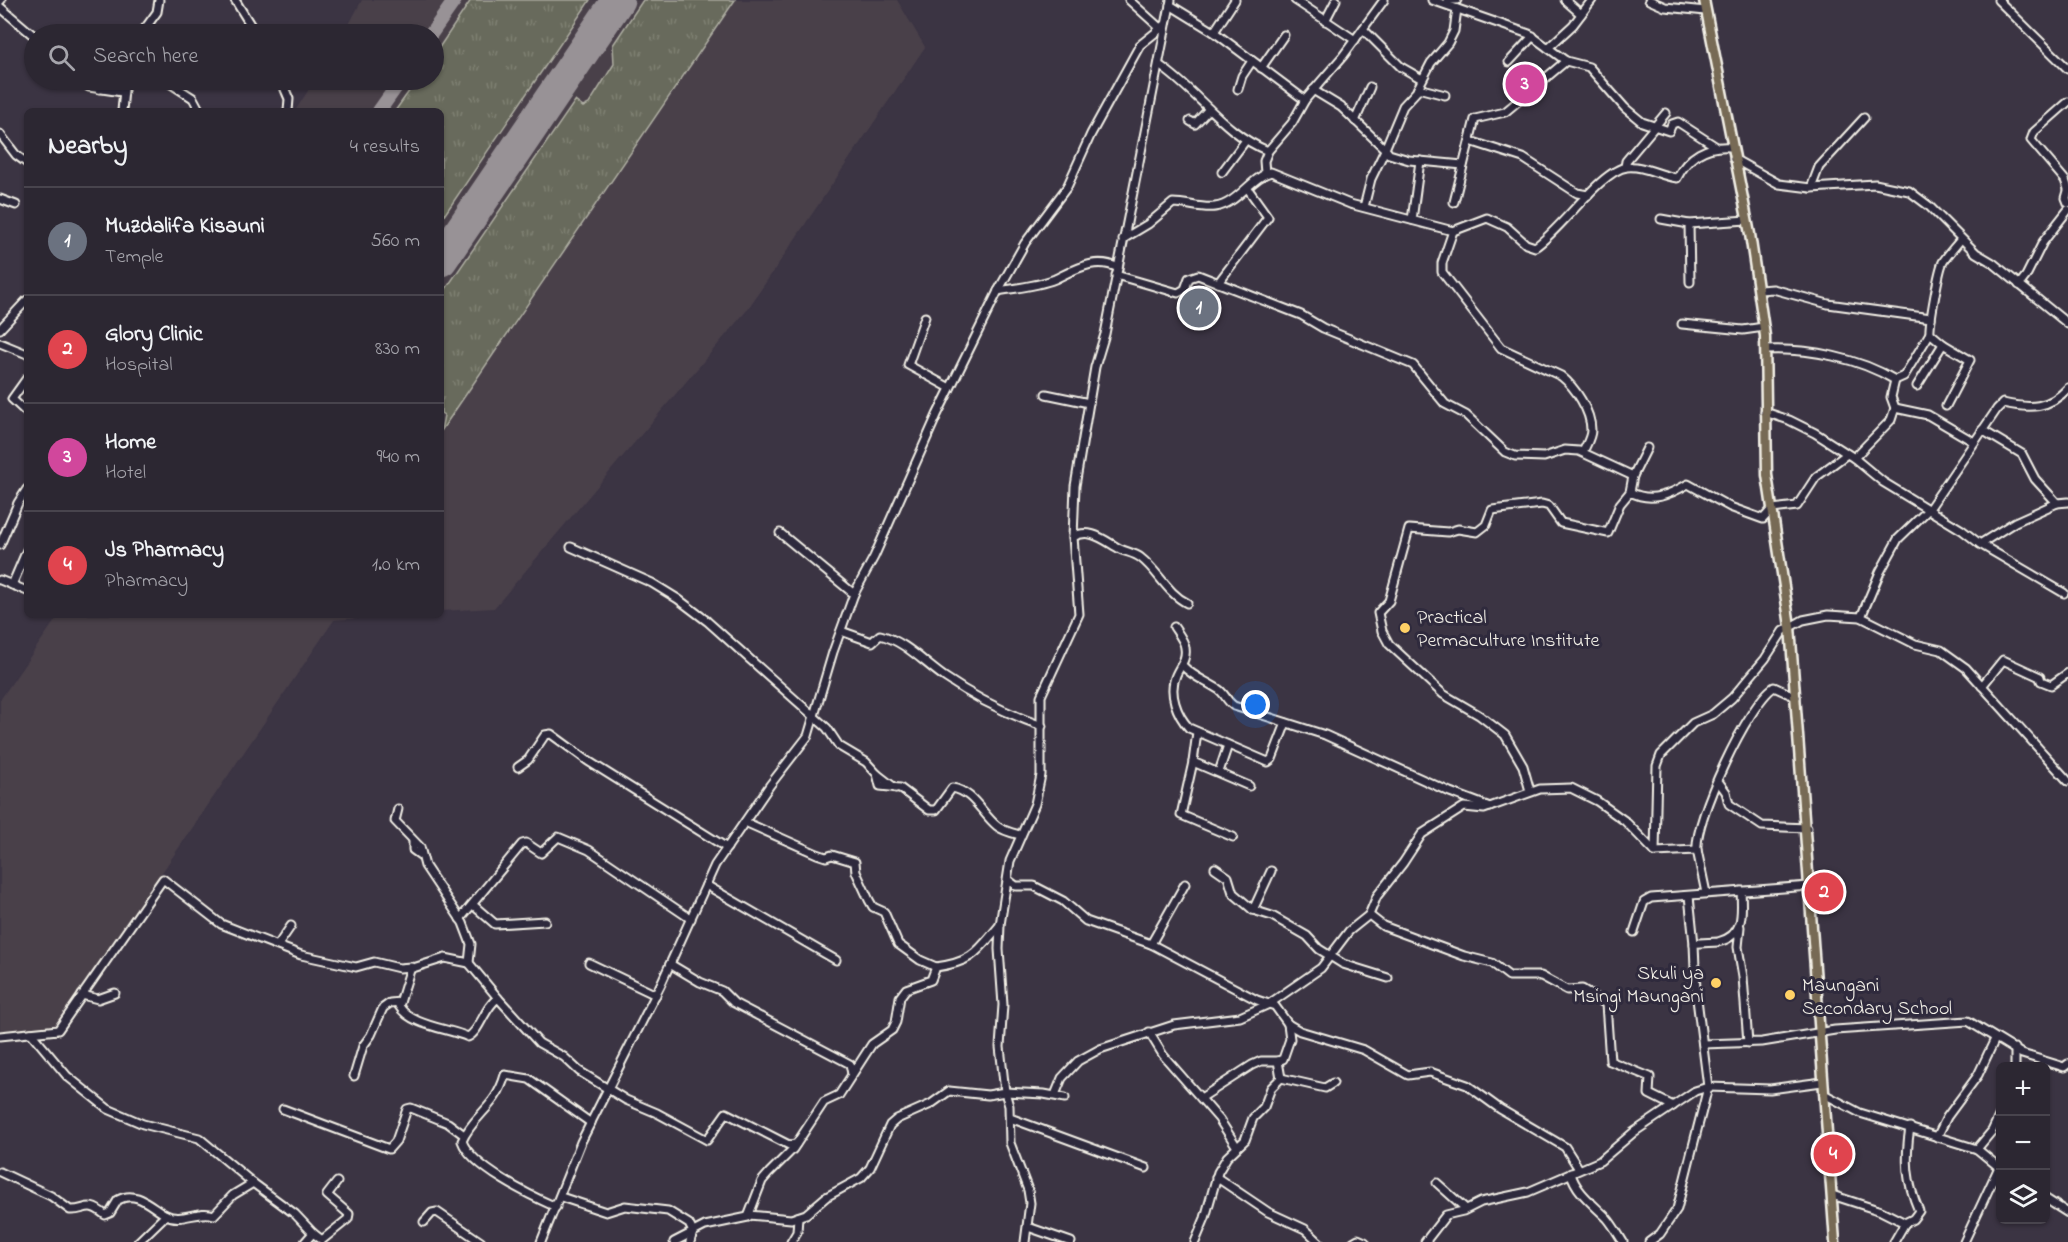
<!DOCTYPE html>
<meta charset="utf-8">
<style>
body{margin:0;font-family:"Indie Flower",sans-serif;background:#342f3a;color:#f1f3f6}
.controls{position:absolute;right:18px;bottom:18px;display:grid;overflow:hidden;border-radius:9px;box-shadow:0 2px 4px #0004}
.controls button{width:54px;height:54px;display:grid;place-items:center;padding:0;border:0;border-bottom:2px solid #48444d;background:#2c2732;color:#f1f3f6;font:30px sans-serif}
.you{position:absolute;left:1256px;top:705px;width:21px;height:21px;margin:-15px;border:4px solid #fff;border-radius:50%;background:#1a73e8;box-shadow:0 0 0 9px #1a73e833}
.badge{display:grid;place-items:center;width:39px;height:39px;border-radius:50%;background:#ffd166;color:#fff;font-size:20px;font-weight:700}
.pin{position:absolute;translate:-50% -50%;border:3px solid #fff;box-shadow:0 2px 6px #0006}
.list{margin:0;padding:0;list-style:none}
h2{display:flex;justify-content:space-between;align-items:center;height:78px;margin:0;padding:0 24px;font-size:26px}
h2 small{font-size:20px;font-weight:400;color:#a6a5ac}
.list li{display:grid;grid-template-columns:39px 1fr auto;gap:18px;align-items:center;box-sizing:border-box;height:108px;padding:0 24px;border-top:2px solid #48444d}
.list b{display:block;font-size:22px;white-space:nowrap}
.list p{margin:0;font-size:20px;white-space:nowrap;color:#a6a5ac}
.list em{font-size:20px;font-style:normal;color:#a6a5ac}
.icon{flex:none;width:33px;height:33px;fill:none;stroke:currentColor;stroke-width:2;stroke-linecap:round;stroke-linejoin:round}
.map{position:relative;flex:none;width:2068px;height:1242px;overflow:hidden}
.search{position:absolute;background:#2c2732;box-shadow:0 2px 4px #0004;left:24px;top:24px;width:420px;height:66px;display:flex;align-items:center;gap:15px;box-sizing:border-box;padding:0 21px;border-radius:33px;color:#a6a5ac;font-size:22px}
.panel{position:absolute;background:#2c2732;box-shadow:0 2px 4px #0004;left:24px;top:108px;width:420px;height:510px;border-radius:9px}
.map>svg:first-child{display:block}
.built{fill:#4a404a}
.grass{fill:url(#grass-tufts);stroke:#aeaea2;stroke-width:1.5}
.lines{fill:none;stroke-linecap:round;stroke-linejoin:round}
.taxiway{stroke:#989296;stroke-width:14}
.runway{stroke:#989296;stroke-width:33}
.minor-casing{stroke:#f4f1e8;stroke-width:11}
.major-casing{stroke:#f4f1e8;stroke-width:13}
.minor{stroke:#2f2a3d;stroke-width:7}
.major{stroke:#776a54;stroke-width:8}
.poi-dot{fill:#ffd166;stroke:#2f2a3d;stroke-width:2}
.labels{text-anchor:middle;stroke-width:6;stroke-linejoin:round;paint-order:stroke}
.poi-label{font-size:20px;fill:#f4f1e8;stroke:#2f2a3d;text-anchor:start}
</style>
<div class="map">
<svg width="2068" height="1242" viewBox="0 0 2068 1242">
<defs>
<pattern id="grass-tufts" width="24" height="20" patternUnits="userSpaceOnUse" patternTransform="scale(1.5)"><rect width="24" height="20" fill="#686a5b"/><path d="M3 7l-1-3M5 7V3M7 7l1-3M15 17l-1-3M17 17v-4M19 17l1-3" fill="none" stroke="#7e8073"/></pattern>
</defs>
<rect width="100%" height="100%" fill="#3b3443"/>
<filter id="ink" filterUnits="userSpaceOnUse"><feTurbulence type="fractalNoise" baseFrequency=".0167" numOctaves="2"/><feDisplacementMap in="SourceGraphic" scale="12" xChannelSelector="R" yChannelSelector="G"/><feConvolveMatrix kernelMatrix="1 2 1 2 8 2 1 2 1" color-interpolation-filters="sRGB"/></filter>
<g filter="url(#ink)">
<g class="built">
<path d="M362 0H897L925 47 747 310 494 608 441 611V111H295L315 80H434V34H344Z"/>
<path d="M59 615H396L334 620 56 1028 0 1034V700Z"/>
</g>
<g class="grass">
<path d="M471 0H590L441 220V111H395L417 80H434V55Z"/>
<path d="M643 0H735L441 431 444 415 441 413V296L575 101 583 107 589 104 614 64 613 45Z"/>
</g>
<g class="lines">
<g class="taxiway">
<path d="M431 34 455 0"/>
<path d="M379 111 401 80"/>
</g>
<path class="runway" d="M441 260 618 0"/>
<g class="minor-casing">
<g id="minor">
<path d="M235 0 256 34"/>
<path d="M1129 0 1160 28"/>
<path d="M1295 0 1355 40"/>
<path d="M1432 0 1529 34 1566 61 1589 67 1625 108 1642 122 1669 131 1672 124 1678 122 1715 146"/>
<path d="M1448 0H1457"/>
<path d="M1565 0 1581 14"/>
<path d="M1649 0 1665 7 1706 11"/>
<path d="M1998 0 2068 69"/>
<path d="M0 1 1 0"/>
<path d="M1170 5 1214 32 1305 100"/>
<path d="M0 7 34 36"/>
<path d="M1457 9 1454 31 1448 43 1431 63 1416 92 1403 106 1385 149 1389 154 1409 160 1463 165"/>
<path d="M1325 21 1336 0"/>
<path d="M1363 29 1401 67 1422 79"/>
<path d="M1214 32 1235 0"/>
<path d="M141 34 157 12 159 0"/>
<path d="M1548 48 1573 25 1592 0"/>
<path d="M1509 62 1533 36"/>
<path d="M1159 65C1198 91 1223 133 1268 151L1292 123 1305 100 1343 56 1384 0"/>
<path d="M1261 68 1284 35"/>
<path d="M81 80 89 87 122 92"/>
<path d="M165 80 193 98 200 111"/>
<path d="M281 80 289 99 288 111"/>
<path d="M1418 88 1445 95"/>
<path d="M99 89 106 80"/>
<path d="M1238 89 1242 76 1252 61"/>
<path d="M1313 90 1341 107 1385 149"/>
<path d="M2068 102 2034 132 2031 140 2065 180 2068 189"/>
<path d="M122 111 125 80"/>
<path d="M1190 121 1195 124 1209 109"/>
<path d="M1355 121 1370 87"/>
<path d="M0 134 16 155 27 163"/>
<path d="M1470 141 1523 158 1577 193 1588 195"/>
<path d="M1734 159 1779 184 1811 188 1875 184 1909 191 1929 206 1976 253 1993 263 2068 324"/>
<path d="M1625 167 1626 161 1666 113"/>
<path d="M1222 172 1246 140"/>
<path d="M1265 173 1264 161 1268 151"/>
<path d="M1811 188 1819 167 1864 118"/>
<path d="M2068 191 2066 198 2068 203"/>
<path d="M0 199 16 205"/>
<path d="M1454 202 1475 119 1505 112 1566 61"/>
<path d="M1364 207 1371 179 1385 150"/>
<path d="M1661 219 1689 224 1747 220"/>
<path d="M1412 220 1420 161"/>
<path d="M1689 224 1690 282"/>
<path d="M1453 231 1442 263V272L1501 348 1561 376C1575 387 1591 411 1591 430 1591 438 1586 445 1583 452"/>
<path d="M1123 239 1148 224 1173 203C1187 203 1202 209 1215 207 1238 204 1251 177 1271 172L1350 204 1453 231 1487 218 1507 227 1526 244 1535 247C1561 230 1601 170 1627 167 1644 165 1660 176 1677 178 1688 156 1707 145 1731 147"/>
<path d="M1116 275 1178 293 1185 289 1189 278 1198 275 1301 315 1323 328 1413 365 1445 404 1466 415 1505 452 1515 456 1544 457 1565 450 1579 451 1633 476 1630 492"/>
<path d="M1218 283 1268 217 1248 189"/>
<path d="M2019 285 2026 276 2043 242 2068 210"/>
<path d="M1759 290 1773 289 1828 304 1931 318"/>
<path d="M998 291C1016 288 1038 286 1055 279 1074 270 1096 256 1118 268"/>
<path d="M925 317 908 365 950 388"/>
<path d="M1682 324 1743 330 1764 327"/>
<path d="M0 329 27 300"/>
<path d="M0 343 27 354"/>
<path d="M1943 344 1970 360 1946 406"/>
<path d="M1766 350C1808 348 1859 358 1895 380L1891 397 1895 408"/>
<path d="M27 378 12 399 27 413"/>
<path d="M1895 380 1904 376 1930 333"/>
<path d="M1917 386 1943 344 1930 333C1929 324 1939 269 1943 262 1948 254 1955 247 1961 239"/>
<path d="M1046 394 1089 403"/>
<path d="M1765 412 1789 420 1815 433 1854 458 1883 482 1962 530 1980 544 2064 593"/>
<path d="M1982 430 2022 454 2035 479 2057 503 2068 502"/>
<path d="M1854 458 1891 420 1895 408 1928 415 1974 442"/>
<path d="M1633 476 1647 448"/>
<path d="M780 533 854 594"/>
<path d="M1073 537C1090 527 1105 541 1120 549 1126 552 1135 553 1141 558 1158 571 1168 594 1187 603"/>
<path d="M1980 544 2015 522 2057 503"/>
<path d="M0 545 18 503 27 489"/>
<path d="M571 547 652 583 678 599 707 621 827 728 839 746 866 762 877 774 880 786 900 788 929 810H936L952 788C973 791 982 814 997 826 1003 831 1012 833 1020 835"/>
<path d="M0 580 27 591"/>
<path d="M12 585 27 550"/>
<path d="M1861 617 1880 572 1898 539 1929 509 1997 409 2003 403C2030 409 2049 409 2068 388"/>
<path d="M1174 627C1178 633 1185 642 1185 648 1187 659 1180 666 1176 675 1168 693 1177 715 1189 728L1268 762 1272 759 1286 723"/>
<path d="M841 631 872 642 880 635C905 641 924 663 946 678 975 698 1008 714 1042 726"/>
<path d="M1182 665C1193 677 1204 680 1218 689 1225 693 1226 701 1234 706L1325 735 1450 792 1490 807"/>
<path d="M1982 686 2003 660 2040 677 2041 681 2051 685 2068 673"/>
<path d="M1197 732 1193 762 1249 786"/>
<path d="M1193 762 1181 815 1233 837"/>
<path d="M518 767 528 760 545 735 551 734 588 761 727 848"/>
<path d="M1219 772 1228 745"/>
<path d="M877 774 895 788"/>
<path d="M1718 781 1726 792 1729 804 1762 826 1807 828"/>
<path d="M1530 791 1523 766 1505 735 1479 715 1443 694 1389 644 1382 631 1378 613 1389 601 1409 529 1448 532 1458 529 1477 532 1486 525 1492 510 1542 504 1549 506 1561 523 1608 533 1620 504 1630 492C1651 503 1669 495 1688 484L1730 507 1763 519 1772 509 1797 506 1816 477 1847 454"/>
<path d="M398 809 395 821 420 847 425 866 463 923 471 944 469 963 498 998"/>
<path d="M745 822 817 854 826 857 832 855 855 862 856 872 869 900 873 907 884 912 898 944 920 960 936 967"/>
<path d="M413 841V850L420 855"/>
<path d="M1697 850C1694 820 1748 704 1774 687L1796 697"/>
<path d="M1655 852 1657 766 1661 755 1693 723 1713 714 1732 698 1765 659 1783 631 1803 620 1828 615 1861 617 1915 644 1941 650 1966 668 2068 781"/>
<path d="M1215 868 1228 877 1233 893 1253 910 1272 916 1307 936 1319 949 1343 964 1388 978"/>
<path d="M1008 880 1016 886H1034L1063 901 1086 921 1151 944 1257 1000 1275 1006 1288 1024 1300 1031 1364 1050 1408 1075 1430 1072 1467 1085 1500 1109 1565 1147 1579 1169"/>
<path d="M706 885 836 960"/>
<path d="M1741 891C1742 912 1745 936 1718 942 1710 943 1702 942 1694 944L1696 991 1708 1087 1770 1089 1822 1082"/>
<path d="M1689 896 1694 944"/>
<path d="M473 905 495 924 545 921"/>
<path d="M1253 910 1271 871"/>
<path d="M1369 915 1377 896 1403 863 1422 834 1464 807 1484 809 1540 789 1571 788 1597 801 1625 821 1655 852 1697 850 1706 893"/>
<path d="M460 919 522 844 526 843 541 853 558 837 589 850 691 919"/>
<path d="M1740 927 1738 947 1743 977 1748 1043"/>
<path d="M1634 932 1644 902 1651 898 1809 886"/>
<path d="M1151 944 1185 884"/>
<path d="M278 945 291 926"/>
<path d="M589 963 656 995"/>
<path d="M670 964 700 982 722 991 734 1003 850 1064 852 1074"/>
<path d="M413 968 445 958 469 963"/>
<path d="M82 995 98 999 115 993"/>
<path d="M1149 1032 1163 1055 1219 1119 1237 1147"/>
<path d="M31 1033 67 1076 108 1109 143 1124 199 1138 253 1183"/>
<path d="M0 1036 58 1030 163 879 221 924 301 955 356 967 374 962 399 968 411 967 399 1006C411 1026 448 1028 468 1037 481 1030 484 1007 498 998L539 1043 564 1057 579 1071 626 1100 657 1113 707 1140 726 1113 789 1145 796 1144"/>
<path d="M1703 1044 1762 1042 1835 1030 1968 1021 2022 1054 2064 1067 2068 1064"/>
<path d="M2015 1048V1066"/>
<path d="M1278 1061 1283 1059 1290 1039 1288 1024"/>
<path d="M354 1076 363 1046 371 1035 383 1008 390 1003 400 1002"/>
<path d="M1824 1094 1860 1113 1977 1149 2000 1168"/>
<path d="M1055 1095 1062 1078 1078 1061 1100 1049 1174 1025 1240 1017 1269 1004 1321 968 1349 931 1369 915 1383 926 1464 956 1492 963 1509 976H1541L1567 990 1582 989 1606 1004 1610 1061 1650 1077 1649 1094 1673 1106"/>
<path d="M1201 1098 1252 1065 1261 1061H1278L1281 1078"/>
<path d="M283 1109 389 1149 396 1141 407 1109 411 1108 448 1123 464 1135"/>
<path d="M1010 1118 1146 1168"/>
<path d="M1937 1137 1947 1117 1978 1075 1995 1039"/>
<path d="M1977 1149 1992 1131 2000 1114"/>
<path d="M0 1172 51 1196 70 1210C86 1211 88 1200 105 1215L110 1213 118 1200C137 1189 152 1208 166 1215 182 1223 199 1209 214 1215L233 1195 253 1183 295 1214 313 1233"/>
<path d="M1571 1173C1575 1191 1594 1205 1607 1218 1613 1225 1618 1234 1623 1242"/>
<path d="M1216 1177 1268 1212 1305 1229 1319 1242"/>
<path d="M1437 1183 1466 1209"/>
<path d="M1832 1195 1881 1211 1905 1223 1913 1219 1919 1211C1906 1181 1905 1160 1910 1127"/>
<path d="M561 1197 606 1212 625 1206 668 1211 689 1224 693 1232 690 1242"/>
<path d="M2046 1199 2068 1213"/>
<path d="M556 1207C531 1196 471 1167 462 1141 474 1114 496 1108 505 1075L529 1079 591 1123"/>
<path d="M749 1215 791 1219 806 1214 826 1197 861 1178 870 1168 890 1125 897 1119 931 1104 949 1091 988 1095 1005 1092 1000 1047 1003 1005 999 949 1000 925 1010 861 1035 804 1041 775V696L1079 614 1073 537 1075 486 1095 367 1105 334 1171 0"/>
<path d="M424 1222 432 1213 437 1212 481 1242"/>
<path d="M1028 1227 1071 1242"/>
<path d="M138 1242 166 1215"/>
<path d="M305 1242 313 1233 322 1240 348 1219 349 1214 327 1195 337 1182"/>
<path d="M541 1242 581 1142 660 986 715 865 770 785 808 736 833 652 854 594 874 557 937 415 998 291 1025 243 1067 187 1091 134 1140 45 1165 25"/>
<path d="M674 1242 705 1226 748 1217 762 1181 769 1173 793 1149 824 1102 839 1095 872 1044 892 1030 896 1022 900 997 906 989 931 980 936 967C973 962 977 952 1000 925"/>
<path d="M791 1242 797 1232 798 1217"/>
<path d="M1025 1242 1030 1203 1028 1190 1010 1143 1009 1106 1005 1092 1044 1094 1065 1098"/>
<path d="M1195 1242 1205 1218 1218 1172 1227 1157 1245 1140 1253 1118 1264 1107 1271 1088 1281 1078 1325 1088 1333 1083"/>
<path d="M1353 1242 1358 1239 1365 1242"/>
<path d="M1425 1242 1446 1215 1463 1211 1481 1202 1528 1192 1600 1161 1634 1132 1695 1091 1708 1087 1677 1209 1660 1234 1649 1242"/>
<path d="M1894 1242 1905 1223"/>
<path d="M1964 1242 1999 1167"/>
</g>
</g>
<g class="major-casing">
<path id="major" d="M1704 0 1750 234 1765 336 1767 475 1790 626 1835 1242"/>
</g>
<use href="#minor" class="minor"/>
<use href="#major" class="major"/>
</g>
</g>
<g class="poi-dot">
<circle cx="1405" cy="628" r="6"/>
<circle cx="1716" cy="983" r="6"/>
<circle cx="1790" cy="995" r="6"/>
</g>
<g class="labels">
<g class="poi-label">
<text x="1417" y="623">Practical<tspan x="1417" dy="23">Permaculture Institute</tspan></text>
<text x="1704" y="979" text-anchor="end">Skuli ya<tspan x="1704" dy="23">Msingi Maungani</tspan></text>
<text x="1802" y="991">Maungani<tspan x="1802" dy="23">Secondary School</tspan></text>
</g>
</g>
</svg>
<div class="controls">
<button>+</button>
<button>−</button>
<button><svg class="icon" aria-label="layers" viewBox="0 0 24 24"><path d="M12 4l9 5-9 5-9-5zM3 14l9 5 9-5"/></svg></button>
</div>
<div class="you"></div>
<div class="pin badge" style="left:1199px;top:308px;background:#6b7280">1</div>
<div class="pin badge" style="left:1824px;top:892px;background:#e0444e">2</div>
<div class="pin badge" style="left:1525px;top:84px;background:#d1479c">3</div>
<div class="pin badge" style="left:1833px;top:1154px;background:#e0444e">4</div>
<div class="search"><svg class="icon" aria-label="search" viewBox="0 0 24 24"><circle cx="10" cy="10" r="6"/><path d="M15 15l6 6"/></svg>Search here</div>
<section class="panel">
<h2>Nearby<small>4 results</small></h2>
<ul class="list">
<li><span class="badge" style="background:#6b7280">1</span><div><b>Muzdalifa Kisauni</b><p>Temple</p></div><em>560 m</em></li>
<li><span class="badge" style="background:#e0444e">2</span><div><b>Glory Clinic</b><p>Hospital</p></div><em>830 m</em></li>
<li><span class="badge" style="background:#d1479c">3</span><div><b>Home</b><p>Hotel</p></div><em>940 m</em></li>
<li><span class="badge" style="background:#e0444e">4</span><div><b>Js Pharmacy</b><p>Pharmacy</p></div><em>1.0 km</em></li>
</ul>
</section>
</div>
